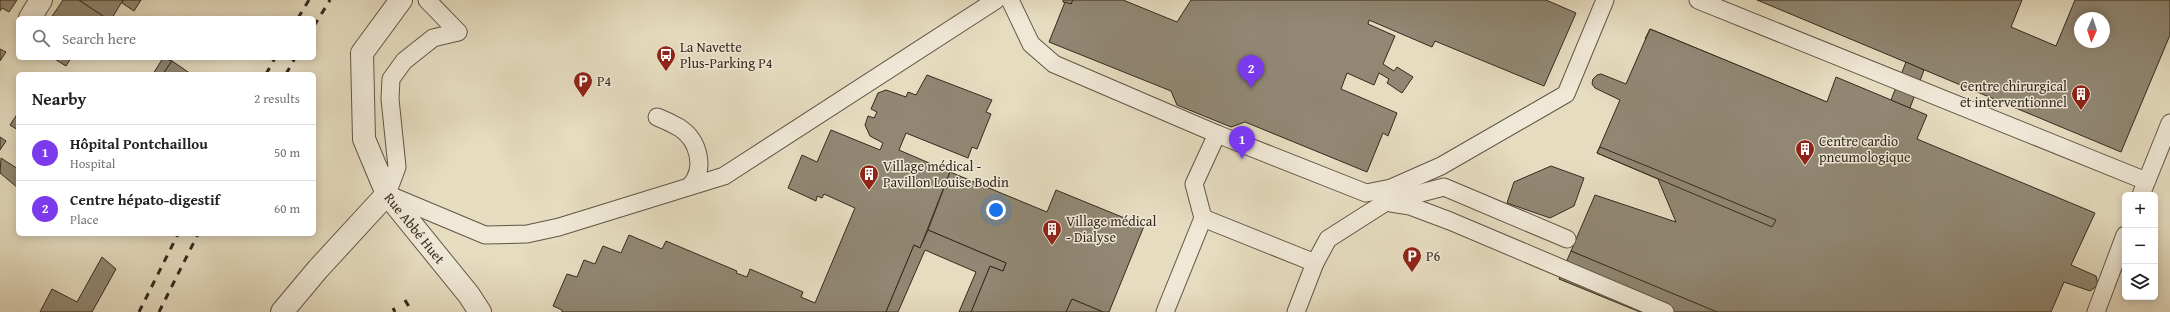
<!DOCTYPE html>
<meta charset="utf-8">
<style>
body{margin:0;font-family:"Gentium Book Plus",serif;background:#f6f6f6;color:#222}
.controls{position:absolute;right:12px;bottom:12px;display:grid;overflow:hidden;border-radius:6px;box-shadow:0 2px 10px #0003}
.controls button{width:36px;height:36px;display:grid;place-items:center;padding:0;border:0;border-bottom:1px solid #e0e0e0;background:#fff;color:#222;font:20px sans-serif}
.compass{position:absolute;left:2074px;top:12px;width:36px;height:36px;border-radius:50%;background:#fff;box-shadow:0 2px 10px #0003;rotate:183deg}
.you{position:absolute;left:996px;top:210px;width:14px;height:14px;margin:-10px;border:3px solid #fff;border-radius:50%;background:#1a73e8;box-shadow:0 0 0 6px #1a73e833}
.badge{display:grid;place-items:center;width:26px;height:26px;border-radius:50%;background:#7c3aed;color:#fff;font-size:13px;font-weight:700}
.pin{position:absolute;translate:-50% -33px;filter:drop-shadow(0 1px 2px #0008)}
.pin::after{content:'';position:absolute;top:21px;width:14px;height:12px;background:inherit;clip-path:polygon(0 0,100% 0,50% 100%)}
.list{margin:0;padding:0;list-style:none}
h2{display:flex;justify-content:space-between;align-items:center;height:52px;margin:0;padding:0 16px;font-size:17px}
h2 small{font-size:13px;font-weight:400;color:#767676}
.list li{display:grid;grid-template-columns:26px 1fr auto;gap:12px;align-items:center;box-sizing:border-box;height:56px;padding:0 16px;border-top:1px solid #e0e0e0}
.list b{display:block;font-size:15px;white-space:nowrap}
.list p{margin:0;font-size:13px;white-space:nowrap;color:#767676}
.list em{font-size:13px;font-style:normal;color:#767676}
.icon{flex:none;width:22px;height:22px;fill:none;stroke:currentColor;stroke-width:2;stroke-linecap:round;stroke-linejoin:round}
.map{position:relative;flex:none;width:2170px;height:312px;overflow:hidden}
.search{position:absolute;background:#fff;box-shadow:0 2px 10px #0003;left:16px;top:16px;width:300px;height:44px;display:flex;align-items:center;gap:10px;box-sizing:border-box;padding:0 14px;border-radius:6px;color:#767676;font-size:15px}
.panel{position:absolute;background:#fff;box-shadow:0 2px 10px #0003;left:16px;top:72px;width:300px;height:164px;border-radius:6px}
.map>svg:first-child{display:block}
.building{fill:#918773;stroke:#342a1f;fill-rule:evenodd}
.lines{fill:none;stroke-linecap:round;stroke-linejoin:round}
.service-casing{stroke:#605647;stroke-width:19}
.minor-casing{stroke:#605647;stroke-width:24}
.tertiary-casing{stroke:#605647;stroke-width:24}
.service{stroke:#efe8d6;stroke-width:17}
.minor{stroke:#efe8d6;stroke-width:22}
.tertiary{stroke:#efe8d6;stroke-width:22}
.rail{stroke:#342a1f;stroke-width:3;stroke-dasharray:7 7;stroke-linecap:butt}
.labels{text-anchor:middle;stroke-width:3;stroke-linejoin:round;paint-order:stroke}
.poi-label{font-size:14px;fill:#342a1f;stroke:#efe8d6;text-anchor:start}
.street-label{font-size:14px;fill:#342a1f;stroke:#efe8d6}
</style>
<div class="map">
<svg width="2170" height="312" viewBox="0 0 2170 312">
<rect width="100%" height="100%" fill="#e6dcc0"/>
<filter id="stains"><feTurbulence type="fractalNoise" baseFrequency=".005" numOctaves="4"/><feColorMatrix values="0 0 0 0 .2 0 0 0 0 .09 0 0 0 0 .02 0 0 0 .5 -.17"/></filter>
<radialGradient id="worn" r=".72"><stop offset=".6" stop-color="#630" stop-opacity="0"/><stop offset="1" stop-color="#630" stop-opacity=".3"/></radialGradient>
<g class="building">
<path d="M0 0H17L9 12 2 8 0 11Z"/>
<path d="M63 0H79L106 18H51Z"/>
<path d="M79 0H123L112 18H106Z"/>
<path d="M123 0H141L134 11 122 3Z"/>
<path d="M1063 0H1073L1071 4 1063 2Z"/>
<path d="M1073 0H1123L1177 22 1191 0H1546L1576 13 1544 86 1435 41 1432 47 1369 20 1368 24 1395 36 1383 64 1394 71 1397 67 1413 77 1402 93 1387 83 1389 79 1379 73 1374 85 1347 73 1341 89 1397 113 1388 136 1383 133 1367 172 1245 122 1231 127 1199 114 1177 105 1171 91 1049 42 1065 2 1071 4Z"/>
<path d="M1757 0H2022L2011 27 2056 46 2075 0H2170V35L2121 152ZM2080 18H2104V42H2080Z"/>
<path d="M1650 29 1841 108 1836 119 1645 39Z"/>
<path d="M1650 29 1827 102 1836 77 1927 115 1917 139 2095 213 2071 265 2096 276 2098 285 2090 291 2064 282 2051 312H1713L1571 251 1595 195 1676 222 1658 179 1597 153 1620 100 1595 88 1592 84 1593 79 1597 75 1601 74 1626 84Z"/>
<path d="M0 49 6 52 0 61Z"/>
<path d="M53 58H71L66 66Z"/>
<path d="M163 58 172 61 163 74H153Z"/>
<path d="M172 61 191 74H163Z"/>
<path d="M1906 62 1924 70 1910 108 1891 100Z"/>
<path d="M927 75 992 100 986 112 991 114 977 149 972 147 968 158 906 133 899 150 950 172 920 248 914 245 886 312H562V310L553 306 567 274 577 277 584 260 595 264 603 246 621 253 629 235 662 249 666 241 737 271 736 273 747 277 750 269 803 292 801 297 815 303 855 208 824 194 822 198 817 196 816 201 788 188 802 155 817 162 831 130 880 150 883 143 870 136 865 125 868 116 874 118 877 112 871 109 878 93 886 90 906 97 908 92 916 95Z"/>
<path d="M18 113V130L10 125Z"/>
<path d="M0 137 6 141 0 150Z"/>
<path d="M1600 147 1654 169 1776 220 1772 227 1597 153Z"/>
<path d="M1 158 18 169V188L0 173Z"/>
<path d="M1551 166 1584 178 1574 206 1550 218 1507 203 1514 182Z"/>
<path d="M950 172 1047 212 1056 190 1144 226 1109 312H1103L1072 299 1066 312H971L990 266 1003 271 1006 263 928 230Z"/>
<path d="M928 230 1006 263 1003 271 990 266 971 312H959L976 272 925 250 898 312H886L914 245 920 248Z"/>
<path d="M1571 251 1717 312H1640L1559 279Z"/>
<path d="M102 257 116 269 92 312H40L52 289 77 302Z"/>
<path d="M1072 299 1103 312H1066Z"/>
</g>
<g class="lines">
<g class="service-casing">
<g id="service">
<path d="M427 0 458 32"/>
<path d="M1010 0 1031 44 1054 64 1217 134 1366 193 1391 188 1441 166 1566 94 1605 0"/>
<path d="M1698 0 2146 181"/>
<path d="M458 32 433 38 404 61 391 79 390 99 397 167 387 194 485 235 527 234 559 227 724 176 996 0"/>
<path d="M657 117C665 120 673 124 680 128 699 141 706 169 690 186"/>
<path d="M2141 195 2170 123"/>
<path d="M1391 203 1410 206 1450 221 1665 312"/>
<path d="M1203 218 1315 263"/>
<path d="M1165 312 1203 218 1194 184 1217 134"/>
<path d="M1296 312 1315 263 1328 239 1386 202 1444 187 1567 239"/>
<path d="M2096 312 2125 235"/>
</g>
</g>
<g class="minor-casing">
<g id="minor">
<path d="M30 18 41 0"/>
<path id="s1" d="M387 194 469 295 480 312"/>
</g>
</g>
<g class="tertiary-casing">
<path id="tertiary" d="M282 312 318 269 387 194 364 139 362 53 401 0"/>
</g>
<use href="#service" class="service"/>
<use href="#minor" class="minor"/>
<use href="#tertiary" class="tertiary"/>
<g class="rail">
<path d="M298 18 309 0"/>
<path d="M314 26 330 0"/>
<path d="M266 74 275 58"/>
<path d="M286 74 295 58"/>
<path d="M405 300 412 312"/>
<path d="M393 308 395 312"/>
<path d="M139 312 178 234"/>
<path d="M159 312 198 234"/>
</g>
</g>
<defs>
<g id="bus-pin" transform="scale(1)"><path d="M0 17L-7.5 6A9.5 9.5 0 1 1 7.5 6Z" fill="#8f2418" stroke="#efe8d6"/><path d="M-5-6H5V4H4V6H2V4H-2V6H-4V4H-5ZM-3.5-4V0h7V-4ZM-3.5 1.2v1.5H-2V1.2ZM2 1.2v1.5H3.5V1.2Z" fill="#fff"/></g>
<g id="parking-pin" transform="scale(1)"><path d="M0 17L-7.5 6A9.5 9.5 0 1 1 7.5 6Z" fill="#8f2418" stroke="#efe8d6"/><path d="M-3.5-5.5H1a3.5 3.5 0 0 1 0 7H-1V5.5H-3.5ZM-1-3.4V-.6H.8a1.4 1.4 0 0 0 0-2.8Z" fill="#fff"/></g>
<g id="building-pin" transform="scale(1)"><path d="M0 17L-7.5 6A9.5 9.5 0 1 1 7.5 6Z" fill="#8f2418" stroke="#efe8d6"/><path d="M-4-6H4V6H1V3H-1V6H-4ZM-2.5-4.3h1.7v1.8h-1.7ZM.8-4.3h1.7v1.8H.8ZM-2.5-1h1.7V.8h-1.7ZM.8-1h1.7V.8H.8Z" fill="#fff"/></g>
</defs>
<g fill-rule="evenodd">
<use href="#bus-pin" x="666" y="55"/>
<use href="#parking-pin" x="583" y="81"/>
<use href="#building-pin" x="2081" y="94"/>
<use href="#building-pin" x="1805" y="149"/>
<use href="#building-pin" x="869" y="174"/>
<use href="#building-pin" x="1052" y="229"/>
<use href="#parking-pin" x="1412" y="256"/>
</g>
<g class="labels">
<g class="poi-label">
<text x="680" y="52">La Navette<tspan x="680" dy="16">Plus-Parking P4</tspan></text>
<text x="597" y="86">P4</text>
<text x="2067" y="91" text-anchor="end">Centre chirurgical<tspan x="2067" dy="16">et interventionnel</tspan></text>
<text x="1819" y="146">Centre cardio<tspan x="1819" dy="16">pneumologique</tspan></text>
<text x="883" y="171">Village médical -<tspan x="883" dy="16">Pavillon Louise Bodin</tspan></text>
<text x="1066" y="226">Village médical<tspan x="1066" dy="16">- Dialyse</tspan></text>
<text x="1426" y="261">P6</text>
</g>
<g class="street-label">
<text dy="5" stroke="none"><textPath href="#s1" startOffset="44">Rue Abbé Huet</textPath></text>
</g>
</g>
<rect width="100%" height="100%" filter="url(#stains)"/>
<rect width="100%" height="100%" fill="url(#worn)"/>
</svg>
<div class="controls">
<button>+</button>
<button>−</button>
<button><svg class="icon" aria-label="layers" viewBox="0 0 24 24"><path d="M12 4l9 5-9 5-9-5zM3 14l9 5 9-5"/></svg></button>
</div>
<svg class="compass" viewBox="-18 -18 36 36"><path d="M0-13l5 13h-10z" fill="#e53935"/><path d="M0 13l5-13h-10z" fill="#767676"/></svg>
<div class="you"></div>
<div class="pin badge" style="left:1242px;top:159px">1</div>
<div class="pin badge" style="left:1251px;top:88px">2</div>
<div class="search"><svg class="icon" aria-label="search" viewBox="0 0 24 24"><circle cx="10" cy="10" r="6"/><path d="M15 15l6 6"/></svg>Search here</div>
<section class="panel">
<h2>Nearby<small>2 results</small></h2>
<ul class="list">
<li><span class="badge">1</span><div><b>Hôpital Pontchaillou</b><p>Hospital</p></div><em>50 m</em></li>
<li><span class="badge">2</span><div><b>Centre hépato-digestif</b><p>Place</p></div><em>60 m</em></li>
</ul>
</section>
</div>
